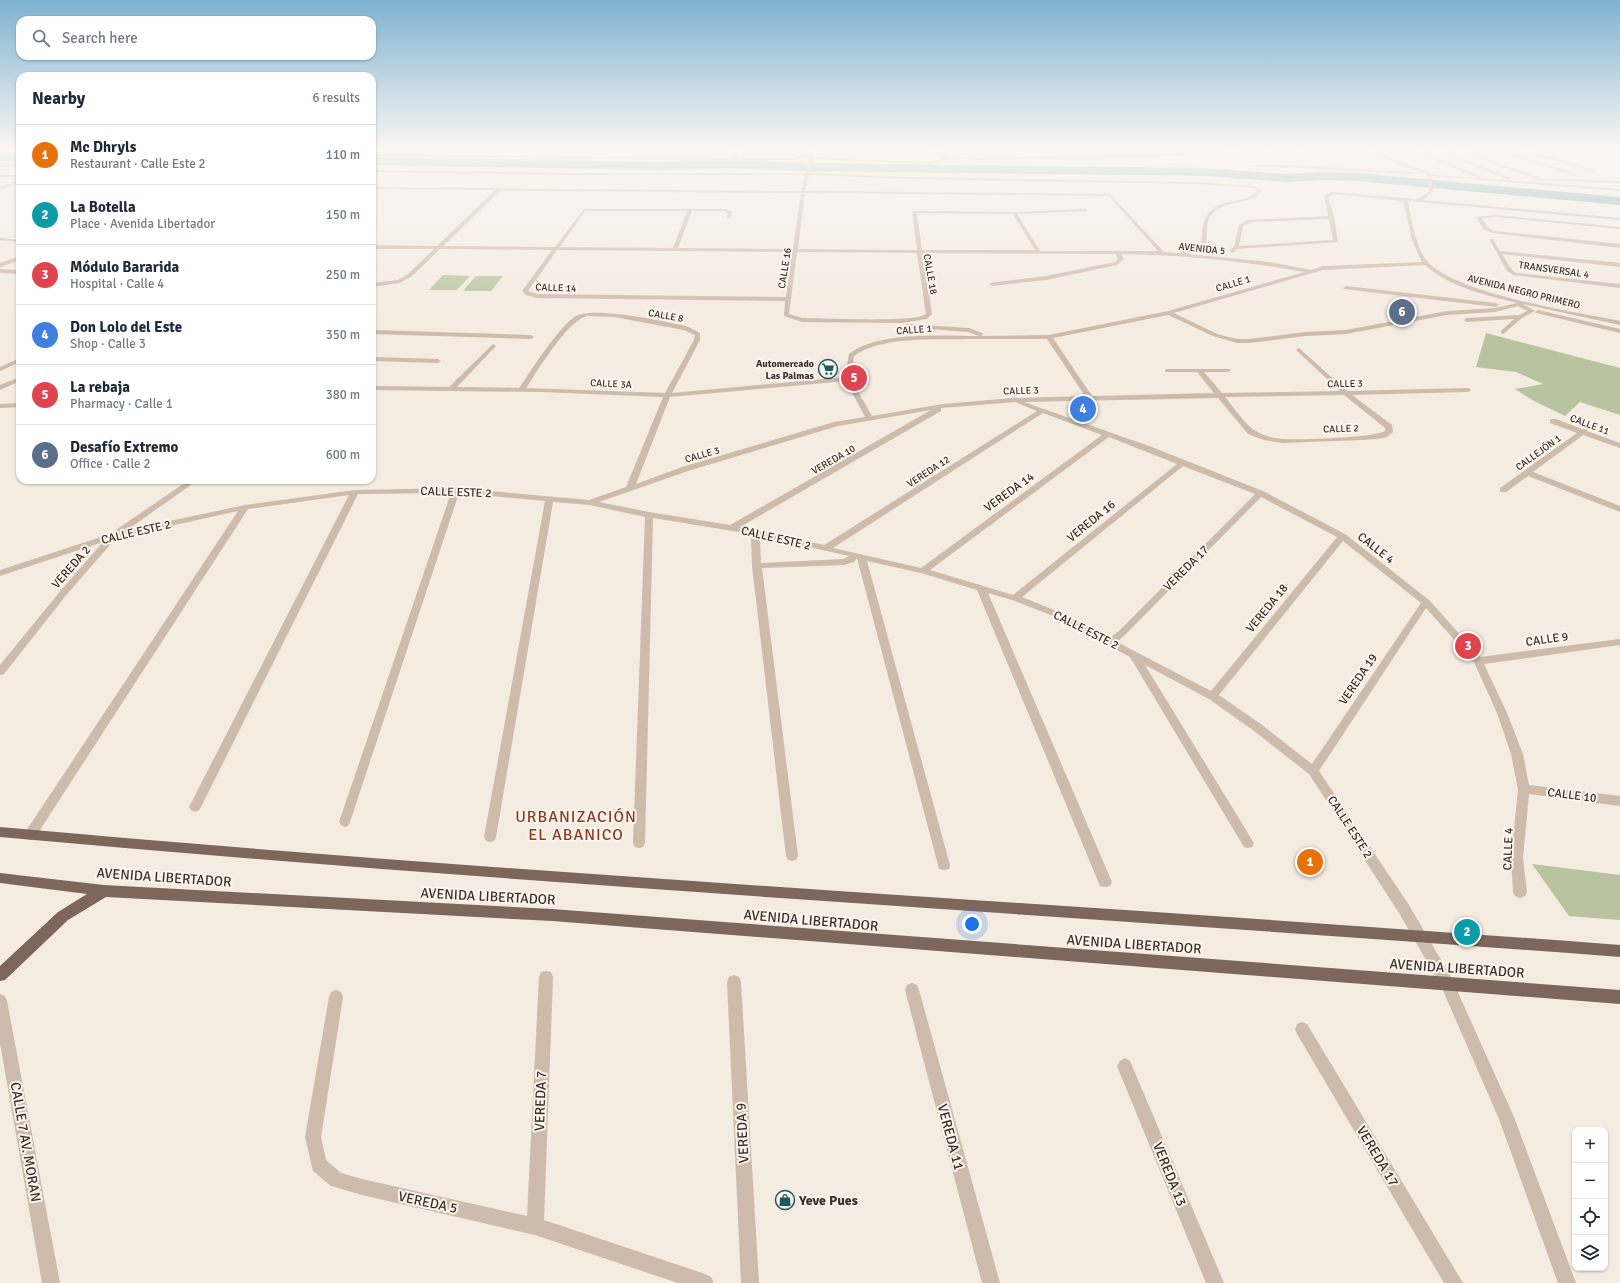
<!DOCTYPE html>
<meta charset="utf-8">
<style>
body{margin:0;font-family:Signika,sans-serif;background:#f6f6f7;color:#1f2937}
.controls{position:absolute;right:12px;bottom:12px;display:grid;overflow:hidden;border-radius:8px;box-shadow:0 1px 3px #0004}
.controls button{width:36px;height:36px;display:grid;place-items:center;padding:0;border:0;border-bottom:1px solid #e0e1e3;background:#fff;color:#1f2937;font:20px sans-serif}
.you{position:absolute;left:972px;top:924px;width:14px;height:14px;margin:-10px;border:3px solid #fff;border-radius:50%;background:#1a73e8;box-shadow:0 0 0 6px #1a73e833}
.badge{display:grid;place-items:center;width:26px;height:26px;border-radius:50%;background:#b45309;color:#fff;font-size:13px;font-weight:700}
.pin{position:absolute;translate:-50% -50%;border:2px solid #fff;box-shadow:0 1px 4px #0006}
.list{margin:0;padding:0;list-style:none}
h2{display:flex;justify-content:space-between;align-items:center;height:52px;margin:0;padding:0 16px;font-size:17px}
h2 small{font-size:13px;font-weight:400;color:#747a83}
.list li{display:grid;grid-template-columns:26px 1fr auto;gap:12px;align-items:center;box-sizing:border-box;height:60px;padding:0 16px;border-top:1px solid #e0e1e3}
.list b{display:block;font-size:15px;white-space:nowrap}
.list p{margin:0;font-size:13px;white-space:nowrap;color:#747a83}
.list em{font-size:13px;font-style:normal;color:#747a83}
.icon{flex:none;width:22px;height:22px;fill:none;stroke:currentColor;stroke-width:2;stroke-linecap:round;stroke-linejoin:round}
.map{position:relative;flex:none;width:1620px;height:1283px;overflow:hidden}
.search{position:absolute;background:#fff;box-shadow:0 1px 3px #0004;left:16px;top:16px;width:360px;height:44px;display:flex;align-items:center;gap:10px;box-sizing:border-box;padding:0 14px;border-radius:12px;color:#747a83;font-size:15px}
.panel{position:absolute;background:#fff;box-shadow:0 1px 3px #0004;left:16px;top:72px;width:360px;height:412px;border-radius:12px}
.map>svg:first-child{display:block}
.green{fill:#b8c4a0}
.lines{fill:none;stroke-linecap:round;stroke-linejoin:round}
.river{fill:#7fb0b2;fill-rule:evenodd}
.minor{fill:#cdbbac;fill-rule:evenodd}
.primary{fill:#7d675c;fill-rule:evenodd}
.labels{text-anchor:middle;stroke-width:4;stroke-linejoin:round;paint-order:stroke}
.far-street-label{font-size:10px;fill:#3b302b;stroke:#fbf5ee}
.far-poi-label{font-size:10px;font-weight:bold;fill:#3b302b;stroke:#fbf5ee;text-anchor:end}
.street-label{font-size:12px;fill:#3b302b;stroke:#fbf5ee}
.near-street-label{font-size:14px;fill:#3b302b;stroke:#fbf5ee}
.near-poi-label{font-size:14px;font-weight:bold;fill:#3b302b;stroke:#fbf5ee;text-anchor:start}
.near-neighbourhood-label{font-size:16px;letter-spacing:1px;fill:#8c3b22;stroke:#fbf5ee}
</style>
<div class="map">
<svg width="1620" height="1283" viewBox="0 0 1620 1283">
<rect width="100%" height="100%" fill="#f4ebe1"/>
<g class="green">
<path d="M443 275 470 276 457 290H429Z"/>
<path d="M476 276H503L491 291H463Z"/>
<path d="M1486 333 1620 368V415L1580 402 1565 416 1534 401 1515 389 1543 384 1516 372 1476 367Z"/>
<path d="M1532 864 1620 875V920L1569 916Z"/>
</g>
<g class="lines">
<g class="river">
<rect x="0" y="153" width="20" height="8"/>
<path d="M372 157 660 162 728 160 800 163 1207 168 1287 174 1325 172 1357 173 1620 197V205L1357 181 1325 180 1287 182 1207 176 800 171 728 168 660 170 372 165Z"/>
</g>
<g class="minor">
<path d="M735 149H739L737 158H794L808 152V149H812L813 157 926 162 939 160 944 157 935 154 932 149H936L938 152 954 156 978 158 1337 149 1335 150 1062 159 978 160 948 158 941 162 926 164 813 159 810 173 908 177 1196 182 1254 186 1262 191C1251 206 1221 198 1210 217 1205 226 1208 238 1205 248L1188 254 1270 262 1311 270 1323 266 1422 262 1412 240 1403 201 1334 194 1328 197 1334 217 1338 242 1237 249 1232 253 1229 251 1234 247 1239 225 1248 220 1328 216 1324 196 1331 192 1417 199 1429 192 1427 175 1363 149H1368L1435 175 1478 178 1409 149H1414L1480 176 1479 178 1620 189V191L1431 176 1433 192 1422 200 1620 218V220L1408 201C1411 219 1416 248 1427 261 1456 294 1575 312 1620 321V325L1523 304 1535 311 1522 318 1503 334 1501 333V331L1514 319 1467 322 1464 320 1467 318 1519 315 1527 311 1518 306 1495 312 1447 315 1346 334 1305 336 1249 343H1237L1213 336 1168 315 1053 338 1092 396 1214 393 1197 372H1165V370L1167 369H1230L1231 370 1228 372H1204L1222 393 1340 391 1297 351 1296 350 1299 348 1347 391 1468 388 1471 390 1468 392 1352 395 1392 425 1393 432 1385 438 1363 440 1282 443 1264 440 1248 434 1218 398 1024 402 1149 446 1263 491 1345 534 1429 600 1480 657 1620 639V645L1484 664 1507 713 1523 754 1529 785 1620 796V806L1529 794 1523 858 1527 892 1525 896 1520 898 1515 896 1513 892 1511 858 1518 789 1511 754 1497 713 1474 662 1426 608 1319 771 1409 905 1451 977 1514 1117 1576 1283H1558L1499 1119 1441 986 1399 913 1309 774 1254 731 1209 699 1145 665 1254 843 1252 847 1248 848 1244 847 1130 657 1053 616 1012 600 988 593 1112 882 1110 886 1105 887 1100 886 977 590 921 573 867 561 950 865 949 869 944 870 939 869 938 865 857 558 854 562 844 565 762 568 798 856 796 860 792 861 788 860 786 856 752 566 751 534 653 518 645 843 643 847 639 848 635 847 633 843 645 517 590 505 553 502 496 837 494 841 490 842 486 841 484 837 545 501 459 493 349 825 345 827 341 825 339 822 451 493 358 494 201 807 199 810 195 812 191 810 189 807 349 495 248 509 34 839 30 840 26 839 24 835 26 831 238 511 116 538 68 593 4 674 0 675V665L62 589 103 542 0 576V570L110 534 189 480H198L127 530 245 505 355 490 456 488 589 500 626 487 663 397 541 392 372 390V386L449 387 493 344 496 346 495 347 457 387 519 388C531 371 560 325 576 316 594 306 664 321 686 326 691 328 696 331 700 333V340L672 393 845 377 849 354C879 331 942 336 979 336L968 332 905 327V325L907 324 969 328 982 333 983 334 981 336 1049 335 1168 311 1304 272C1244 261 1182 255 1121 254L1124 259 1117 265 1046 280 992 286 990 285V283L1046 276 1115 262 1118 259 1116 254 923 253 932 314 927 319 902 323 802 322 784 316 785 301 537 298 526 295 522 291 552 250 440 249 411 277 399 283 372 287V283L398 280 407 275 434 249H372V245L437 246 495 190 372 189V187L801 191 805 175H580L372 172V170L580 173H806L809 155 795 160 735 161 372 156V154L733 158ZM809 175 908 179 1196 184 1246 187 1253 188 1257 191C1248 204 1217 197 1206 217 1201 226 1203 237 1200 247L1180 253 1164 252 1110 194 805 191ZM500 191 801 193 793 249 678 248 692 211H725L728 213 727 218H731L732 212 726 209H584L555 247 443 246ZM805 193 1109 196 1158 251H1040L1017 214 1088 211 1086 209 1014 212 914 211 912 212 917 250 798 249ZM585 211H687L673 248 560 247ZM917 213 1013 214 1035 250H922ZM1329 219 1333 240 1239 246 1243 226 1251 222ZM557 250 792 252 786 297 537 294 528 291ZM797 252 917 253 926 314C916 323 822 318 802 318L789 314ZM1425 265C1449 287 1485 295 1517 303L1495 308 1447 311 1346 330 1305 332 1249 339H1237L1217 334 1174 313 1323 270ZM587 316 614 317 684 330 695 335 694 340 665 393 526 388C539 369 566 322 587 316ZM1047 339 1085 396 1013 398 943 404 872 416 851 379 854 356C881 336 935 340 967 339 994 339 1021 339 1047 339ZM846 381 865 417 834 422 682 467 636 484 670 397ZM1344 395 1385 428V431C1374 438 1299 440 1282 439 1273 438 1264 436 1256 431 1246 426 1233 406 1225 397ZM1015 402 1037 411 824 545 740 527 941 411V408ZM931 410 730 525 649 512 599 502 688 471 838 426ZM1043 413 1102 435 921 568 833 548ZM1109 437 1177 464 1013 595 930 570ZM1183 466 1255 494 1119 631 1109 638 1059 612 1022 597ZM1261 497 1337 537 1211 691 1117 642 1125 635ZM760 536 849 556 844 559 761 563ZM1343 541 1421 603 1312 764 1262 725 1219 695Z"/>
<path d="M1432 149H1437L1513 179 1510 180Z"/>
<path d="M1455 149H1460L1542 179 1620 181V183L1543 180 1541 181Z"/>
<path d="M1489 149H1495L1574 173 1571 174Z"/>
<path d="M1516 149H1522L1597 171 1594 172Z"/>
<path d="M20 164V166L0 167V165Z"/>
<path d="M1270 164 1333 167 1420 173 1418 174 1247 166Z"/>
<rect x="0" y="175" width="20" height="2"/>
<path d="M19 180H20V183L0 190V187Z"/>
<path d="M1496 215 1620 227V229L1496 217 1482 218 1487 227 1494 231 1620 244V248L1493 233 1483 229 1477 217Z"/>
<path d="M0 238 20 240V242L0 240Z"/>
<path d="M1489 239H1493L1500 251 1620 263V267L1502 254 1512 270 1516 273 1620 284V288L1513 275 1507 271Z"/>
<path d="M20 256V260L0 267V263Z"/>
<path d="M0 269 20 270V274L0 273Z"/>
<path d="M1346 286 1496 303 1499 305 1496 307 1344 289 1343 288Z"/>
<path d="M1538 310 1620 329V333L1536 313 1535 312Z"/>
<path d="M372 330 531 335 534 337 531 339 372 334Z"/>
<path d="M372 357 438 359 441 361 438 363 372 361Z"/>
<path d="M20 358V362L0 371V367Z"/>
<path d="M20 377V381L0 390V385Z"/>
<path d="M20 403V407L0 408V404Z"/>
<path d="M1550 419H1556L1582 429H1587V431L1620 443V448L1583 435 1533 472 1620 506V512L1528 476 1506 492H1500V488L1577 433 1550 423Z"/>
<path d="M546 971 551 972 553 977 544 1220 705 1274 711 1277 714 1283H678L535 1235 362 1195 331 1186 313 1171 305 1137 329 997 331 992 336 990 341 992 343 997 321 1137 326 1160 341 1173 362 1179 527 1216 539 977 541 972Z"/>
<path d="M734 975 739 977 741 982 759 1283H741L727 982 729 977Z"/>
<path d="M912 983 917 985 919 990 1000 1283H982L905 990 907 985Z"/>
<path d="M0 994 5 996 7 1001 60 1283H42L0 1043Z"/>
<path d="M1302 1022 1307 1024 1463 1283H1444L1297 1034 1295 1029 1297 1024Z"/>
<path d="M1125 1058 1130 1061 1224 1283H1206L1117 1066 1120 1061Z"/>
</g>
<g class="primary">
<path d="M0 827C539 876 1080 904 1620 945V957C1080 916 539 886 0 837Z"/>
<path d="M0 873 104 885 552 909 1620 990V1004L552 921 106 897 68 920 5 980 0 981V966L58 912 87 894 0 883Z"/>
</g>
</g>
<linearGradient id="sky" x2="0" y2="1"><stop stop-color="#7eb2d2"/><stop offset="0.45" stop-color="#faf6f2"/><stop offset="1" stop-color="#faf6f2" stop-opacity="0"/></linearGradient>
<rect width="1620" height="328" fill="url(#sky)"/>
<defs>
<g id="supermarket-ring" transform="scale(1)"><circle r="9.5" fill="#fbf5ee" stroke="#1f5a5e" stroke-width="1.5"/><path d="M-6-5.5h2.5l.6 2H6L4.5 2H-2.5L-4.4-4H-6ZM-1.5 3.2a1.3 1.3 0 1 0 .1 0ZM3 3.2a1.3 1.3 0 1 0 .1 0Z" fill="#1f5a5e"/></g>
<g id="shop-ring" transform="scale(1)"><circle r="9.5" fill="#fbf5ee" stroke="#1f5a5e" stroke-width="1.5"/><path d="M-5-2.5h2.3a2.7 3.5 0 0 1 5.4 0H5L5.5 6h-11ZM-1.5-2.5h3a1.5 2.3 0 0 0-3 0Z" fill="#1f5a5e"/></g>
</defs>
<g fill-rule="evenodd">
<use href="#supermarket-ring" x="828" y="369"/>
<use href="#shop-ring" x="785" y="1200"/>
</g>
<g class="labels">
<g class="far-street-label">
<text transform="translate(1202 248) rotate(6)" y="4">AVENIDA 5</text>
<text transform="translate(784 268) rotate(-81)" y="4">CALLE 16</text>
<text transform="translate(1554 269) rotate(8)" y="4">TRANSVERSAL 4</text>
<text transform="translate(931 274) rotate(80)" y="4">CALLE 18</text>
<text transform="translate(1233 283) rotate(-17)" y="4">CALLE 1</text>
<text transform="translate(556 287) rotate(2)" y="4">CALLE 14</text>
<text transform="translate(1524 291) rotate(14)" y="4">AVENIDA NEGRO PRIMERO</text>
<text transform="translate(666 315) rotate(10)" y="4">CALLE 8</text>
<text transform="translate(914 329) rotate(-4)" y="4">CALLE 1</text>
<text transform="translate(611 383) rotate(3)" y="4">CALLE 3A</text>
<text transform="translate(1345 383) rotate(-1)" y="4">CALLE 3</text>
<text transform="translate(1021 390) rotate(-2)" y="4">CALLE 3</text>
<text transform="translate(1590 424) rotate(20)" y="4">CALLE 11</text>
<text transform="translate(1341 428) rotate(-2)" y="4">CALLE 2</text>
<text transform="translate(1538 452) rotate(-36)" y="4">CALLEJÓN 1</text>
<text transform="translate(702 454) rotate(-16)" y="4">CALLE 3</text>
<text transform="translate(833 459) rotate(-30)" y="4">VEREDA 10</text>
<text transform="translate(928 471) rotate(-33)" y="4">VEREDA 12</text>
</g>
<g class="far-poi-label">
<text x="814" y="367">Automercado<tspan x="814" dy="12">Las Palmas</tspan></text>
</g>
<g class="street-label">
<text transform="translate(456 492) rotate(2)" y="4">CALLE ESTE 2</text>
<text transform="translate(1009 492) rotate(-36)" y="4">VEREDA 14</text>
<text transform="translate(1091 521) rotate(-39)" y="4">VEREDA 16</text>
<text transform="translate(136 532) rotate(-13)" y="4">CALLE ESTE 2</text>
<text transform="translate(776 538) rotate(13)" y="4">CALLE ESTE 2</text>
<text transform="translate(1376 548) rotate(38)" y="4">CALLE 4</text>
<text transform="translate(71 567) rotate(-49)" y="4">VEREDA 2</text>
<text transform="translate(1186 568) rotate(-45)" y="4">VEREDA 17</text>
<text transform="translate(1267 608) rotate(-51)" y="4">VEREDA 18</text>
<text transform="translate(1086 630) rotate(27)" y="4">CALLE ESTE 2</text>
<text transform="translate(1547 639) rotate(-8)" y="4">CALLE 9</text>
<text transform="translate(1358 679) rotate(-56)" y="4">VEREDA 19</text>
<text transform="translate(1572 795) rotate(7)" y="4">CALLE 10</text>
<text transform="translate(1350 827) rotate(57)" y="4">CALLE ESTE 2</text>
<text transform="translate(1508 849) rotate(-88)" y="4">CALLE 4</text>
</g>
<g class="near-street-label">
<text transform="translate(164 877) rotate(4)" y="5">AVENIDA LIBERTADOR</text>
<text transform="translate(488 896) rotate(3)" y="5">AVENIDA LIBERTADOR</text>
<text transform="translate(811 920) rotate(5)" y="5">AVENIDA LIBERTADOR</text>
<text transform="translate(1134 944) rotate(4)" y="5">AVENIDA LIBERTADOR</text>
<text transform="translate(1457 968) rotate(4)" y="5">AVENIDA LIBERTADOR</text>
<text transform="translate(540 1101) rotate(-88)" y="5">VEREDA 7</text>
<text transform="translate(742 1133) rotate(-93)" y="5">VEREDA 9</text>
<text transform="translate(951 1137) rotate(75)" y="5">VEREDA 11</text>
<text transform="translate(26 1142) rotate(80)" y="5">CALLE 7 AV. MORAN</text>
<text transform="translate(1378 1156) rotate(59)" y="5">VEREDA 17</text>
<text transform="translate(1170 1174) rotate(68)" y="5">VEREDA 13</text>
<text transform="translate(428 1202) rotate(12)" y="5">VEREDA 5</text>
</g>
<g class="near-poi-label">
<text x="799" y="1205">Yeve Pues</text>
</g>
<g class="near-neighbourhood-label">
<text x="576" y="822">URBANIZACIÓN<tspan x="576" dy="18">EL ABANICO</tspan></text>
</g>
</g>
</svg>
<div class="controls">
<button>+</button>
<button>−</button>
<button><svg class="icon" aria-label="locate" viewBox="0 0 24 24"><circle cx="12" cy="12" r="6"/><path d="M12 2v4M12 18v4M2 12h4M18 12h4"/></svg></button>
<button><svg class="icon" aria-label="layers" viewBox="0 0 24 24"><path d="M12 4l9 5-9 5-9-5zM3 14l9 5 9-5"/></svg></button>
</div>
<div class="you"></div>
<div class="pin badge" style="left:1310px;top:862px;background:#e8710a">1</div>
<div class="pin badge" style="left:1467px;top:932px;background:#0f9aa8">2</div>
<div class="pin badge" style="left:1468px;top:646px;background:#e0444e">3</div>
<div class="pin badge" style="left:1083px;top:409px;background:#3f7fe0">4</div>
<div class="pin badge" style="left:854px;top:378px;background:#e0444e">5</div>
<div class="pin badge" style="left:1402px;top:312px;background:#5c6f8a">6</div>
<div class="search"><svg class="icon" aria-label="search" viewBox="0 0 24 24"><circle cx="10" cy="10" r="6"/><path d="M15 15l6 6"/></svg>Search here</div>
<section class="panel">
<h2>Nearby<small>6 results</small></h2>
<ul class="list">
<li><span class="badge" style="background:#e8710a">1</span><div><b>Mc Dhryls</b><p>Restaurant · Calle Este 2</p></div><em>110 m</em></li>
<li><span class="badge" style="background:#0f9aa8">2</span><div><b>La Botella</b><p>Place · Avenida Libertador</p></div><em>150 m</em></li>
<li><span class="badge" style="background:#e0444e">3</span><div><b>Módulo Bararida</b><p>Hospital · Calle 4</p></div><em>250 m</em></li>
<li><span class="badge" style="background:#3f7fe0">4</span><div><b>Don Lolo del Este</b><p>Shop · Calle 3</p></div><em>350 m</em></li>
<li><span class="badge" style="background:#e0444e">5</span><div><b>La rebaja</b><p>Pharmacy · Calle 1</p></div><em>380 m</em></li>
<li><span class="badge" style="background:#5c6f8a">6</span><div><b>Desafío Extremo</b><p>Office · Calle 2</p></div><em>600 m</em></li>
</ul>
</section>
</div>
